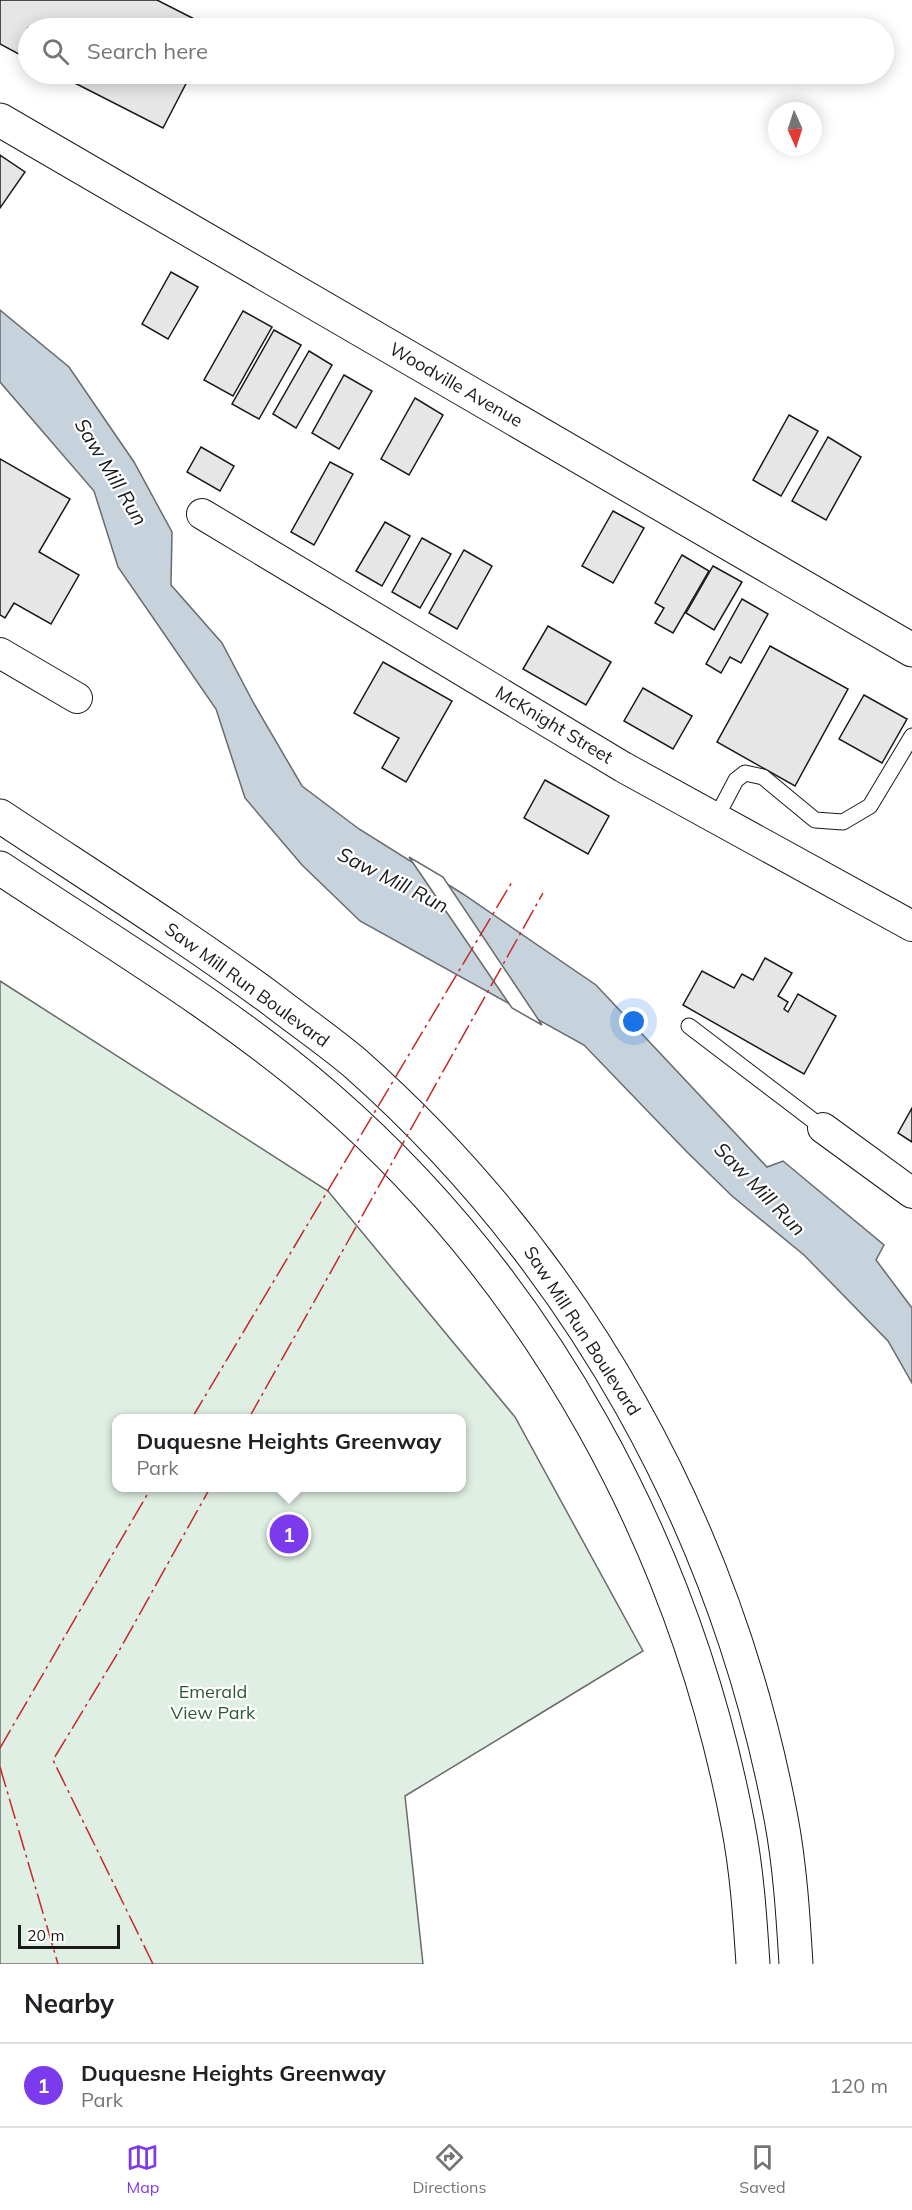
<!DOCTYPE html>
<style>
body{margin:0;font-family:Mulish,sans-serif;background:#f6f6f6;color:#202124}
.compass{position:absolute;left:768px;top:102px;width:54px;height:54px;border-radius:50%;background:#fff;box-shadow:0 3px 15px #0003;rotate:177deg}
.scale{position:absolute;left:18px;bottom:15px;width:102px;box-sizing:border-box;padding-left:6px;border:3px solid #1a1a1a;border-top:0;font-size:16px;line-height:21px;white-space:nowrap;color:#1a1a1a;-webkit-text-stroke:4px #fff;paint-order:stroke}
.you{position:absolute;left:634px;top:1022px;width:21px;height:21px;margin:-15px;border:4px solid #fff;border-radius:50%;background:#1a73e8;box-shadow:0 0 0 9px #1a73e833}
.badge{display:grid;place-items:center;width:39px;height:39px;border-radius:50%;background:#7c3aed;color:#fff;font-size:20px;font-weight:700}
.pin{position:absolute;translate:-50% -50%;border:3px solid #fff;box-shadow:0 2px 6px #0006}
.popup{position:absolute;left:112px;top:1414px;width:354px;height:78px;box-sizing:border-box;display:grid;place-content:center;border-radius:12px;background:#fff;filter:drop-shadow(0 2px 4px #0005);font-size:20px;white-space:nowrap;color:#757577}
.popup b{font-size:22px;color:#202124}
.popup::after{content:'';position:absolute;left:50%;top:100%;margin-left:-12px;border:12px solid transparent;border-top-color:#fff}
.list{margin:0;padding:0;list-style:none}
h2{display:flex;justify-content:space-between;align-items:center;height:78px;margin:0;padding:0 24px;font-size:26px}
h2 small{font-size:20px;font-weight:400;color:#757577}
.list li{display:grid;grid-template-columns:39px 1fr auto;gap:18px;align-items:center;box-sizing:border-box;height:84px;padding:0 24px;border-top:2px solid #e0e0e0}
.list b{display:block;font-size:22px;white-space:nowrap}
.list p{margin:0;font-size:20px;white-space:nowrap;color:#757577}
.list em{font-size:20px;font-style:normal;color:#757577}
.icon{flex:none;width:33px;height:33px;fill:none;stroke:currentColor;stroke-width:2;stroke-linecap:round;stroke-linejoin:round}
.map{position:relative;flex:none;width:912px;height:1964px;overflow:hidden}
.search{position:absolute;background:#fff;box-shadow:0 3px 15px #0003;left:18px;right:18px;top:18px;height:66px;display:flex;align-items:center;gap:15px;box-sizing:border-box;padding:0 21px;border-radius:33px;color:#757577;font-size:22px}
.sheet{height:162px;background:#fff}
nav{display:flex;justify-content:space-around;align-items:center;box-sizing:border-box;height:84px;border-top:2px solid #e0e0e0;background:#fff;font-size:16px;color:#757577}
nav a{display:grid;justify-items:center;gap:3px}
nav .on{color:#7c3aed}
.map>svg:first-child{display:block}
.green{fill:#e0efe3;stroke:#6a6a6a;stroke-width:1.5;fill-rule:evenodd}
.water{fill:#c6d2dc;stroke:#6a6a6a;stroke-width:1.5}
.pier{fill:#fff;stroke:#6a6a6a;stroke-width:1.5}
.building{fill:#e6e6e6;stroke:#1a1a1a;stroke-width:1.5}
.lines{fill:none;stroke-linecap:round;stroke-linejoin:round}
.service-casing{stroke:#1a1a1a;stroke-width:17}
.minor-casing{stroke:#1a1a1a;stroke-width:32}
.tertiary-casing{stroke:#1a1a1a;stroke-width:35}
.trunk-casing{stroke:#1a1a1a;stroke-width:35}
.service{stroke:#fff;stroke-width:15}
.minor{stroke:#fff;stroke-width:30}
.tertiary{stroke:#fff;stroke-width:33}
.trunk{stroke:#fff;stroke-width:33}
.power{stroke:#c62828;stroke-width:1.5;stroke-dasharray:21 4.5 3 4.5;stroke-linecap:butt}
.labels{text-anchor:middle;stroke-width:4.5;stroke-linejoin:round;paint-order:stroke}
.street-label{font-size:18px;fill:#1a1a1a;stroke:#fff}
.park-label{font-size:18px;fill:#2b5a34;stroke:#fff}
.water-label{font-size:20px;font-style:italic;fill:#1a1a1a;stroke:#fff}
</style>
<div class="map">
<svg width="912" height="1964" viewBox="0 0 912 1964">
<rect width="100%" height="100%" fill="#fff"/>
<path class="green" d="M0 981 328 1191 515 1417 643 1651 405 1796 423 1964H0ZM116 1418H461V1488H116Z"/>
<path class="water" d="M0 310 69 367 134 462 172 532 171 585 222 643 253 702 302 786 359 829 463 894 596 985 767 1167 783 1161 884 1245 876 1260 912 1308V1383L888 1341 804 1255 732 1196 687 1152 584 1045 360 921 302 865 245 798 216 709 118 567 94 491 0 382Z"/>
<path class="pier" d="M409 857 443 877 542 1025 512 1008Z"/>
<g class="building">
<path d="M0 0H157L212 28H28V59L0 44Z"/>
<path d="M57 74H191L163 128Z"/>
<path d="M0 155 25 172 0 208Z"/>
<path d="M171 272 198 287 168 339 142 324Z"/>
<path d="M243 311 272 327 233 396 204 380Z"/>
<path d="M274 330 301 345 259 419 232 404Z"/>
<path d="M309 351 332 365 296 428 273 414Z"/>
<path d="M344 375 372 391 339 449 312 433Z"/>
<path d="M415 398 443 415 409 475 381 459Z"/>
<path d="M789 415 818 431 781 496 753 480Z"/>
<path d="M828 437 861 457 826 520 792 501Z"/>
<path d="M201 447 234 466 220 491 187 472Z"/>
<path d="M0 459 70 499 39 552 79 575 51 624 14 603 5 618 0 615Z"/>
<path d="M330 462 353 474 314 545 291 532Z"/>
<path d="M613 511 644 528 613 583 582 566Z"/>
<path d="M385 522 410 536 382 586 356 571Z"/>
<path d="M422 538 451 554 420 608 392 592Z"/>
<path d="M464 550 492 566 457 629 429 613Z"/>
<path d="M682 555 709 571 673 633 655 623 664 608 655 603Z"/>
<path d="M713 566 742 582 714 630 686 613Z"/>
<path d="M742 599 768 614 741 663 730 657 721 673 706 664Z"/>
<path d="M548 626 611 662 586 705 523 669Z"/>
<path d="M770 646 848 689 795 786 717 742Z"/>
<path d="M383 662 452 701 406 782 382 768 399 738 354 713Z"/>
<path d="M643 688 692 716 673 749 624 721Z"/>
<path d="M864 695 907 719 882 763 839 739Z"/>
<path d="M545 780 609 816 588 854 524 818Z"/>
<path d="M765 958 792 973 778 996 788 1002 784 1009 788 1012 798 994 836 1016 804 1074 683 1005 702 971 734 988 742 974 753 980Z"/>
<path d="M912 1108V1142L898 1133Z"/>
</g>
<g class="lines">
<g class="service-casing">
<g id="service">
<path d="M716 818 736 780 745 773 763 777 815 820 843 822 870 806 912 736"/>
<path d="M689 1026 823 1128"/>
</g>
</g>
<g class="minor-casing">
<g id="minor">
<path d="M202 514 623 767 912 926"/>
<path d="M0 653 77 698"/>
<path d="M823 1128 912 1193"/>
</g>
</g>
<g class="tertiary-casing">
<path id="tertiary" d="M0 120 912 650"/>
</g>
<g class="trunk-casing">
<g id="trunk">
<path d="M0 816C92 877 186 936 274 1001 301 1022 330 1042 356 1064 578 1261 726 1526 781 1818 790 1866 793 1915 796 1964"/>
<path d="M0 868C110 941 226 1010 326 1096 542 1283 685 1546 738 1825 747 1871 750 1918 753 1964"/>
</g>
</g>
<use href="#service" class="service"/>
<use href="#minor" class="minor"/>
<use href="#tertiary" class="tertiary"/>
<use href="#trunk" class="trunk"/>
<g class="power">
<path d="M192 1418 512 882"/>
<path d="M249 1418 543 893"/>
<path d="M0 1748 151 1488"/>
<path d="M0 1767 58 1964"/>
<path d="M153 1964 53 1760 119 1651 210 1488"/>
</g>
</g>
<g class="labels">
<g class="street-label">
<text transform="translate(456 385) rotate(30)" y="6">Woodville Avenue</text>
<text transform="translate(554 725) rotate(31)" y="6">McKnight Street</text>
<text transform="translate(247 985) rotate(36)" y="6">Saw Mill Run Boulevard</text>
<text transform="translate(582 1331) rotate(57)" y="6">Saw Mill Run Boulevard</text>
</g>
<g class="park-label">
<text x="213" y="1698">Emerald<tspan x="213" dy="21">View Park</tspan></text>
</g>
<g class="water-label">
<text transform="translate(111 472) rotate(59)" y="7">Saw Mill Run</text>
<text transform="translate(393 880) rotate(27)" y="7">Saw Mill Run</text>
<text transform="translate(760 1189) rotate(46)" y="7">Saw Mill Run</text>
</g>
</g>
</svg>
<svg class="compass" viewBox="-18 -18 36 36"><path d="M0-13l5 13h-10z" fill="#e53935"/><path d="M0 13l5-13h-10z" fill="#757577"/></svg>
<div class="scale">20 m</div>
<div class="you"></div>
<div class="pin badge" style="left:289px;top:1534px">1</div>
<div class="popup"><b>Duquesne Heights Greenway</b>Park</div>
<div class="search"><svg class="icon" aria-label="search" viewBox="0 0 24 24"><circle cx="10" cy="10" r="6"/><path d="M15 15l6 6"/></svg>Search here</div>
</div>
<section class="sheet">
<h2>Nearby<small></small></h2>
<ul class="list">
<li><span class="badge">1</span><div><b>Duquesne Heights Greenway</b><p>Park</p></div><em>120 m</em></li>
</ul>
</section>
<nav>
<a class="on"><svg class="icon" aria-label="map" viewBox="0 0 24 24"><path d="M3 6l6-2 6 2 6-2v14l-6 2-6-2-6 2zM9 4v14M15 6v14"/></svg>Map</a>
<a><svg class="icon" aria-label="directions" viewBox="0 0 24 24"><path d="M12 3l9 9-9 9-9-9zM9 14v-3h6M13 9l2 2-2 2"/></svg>Directions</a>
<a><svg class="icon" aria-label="saved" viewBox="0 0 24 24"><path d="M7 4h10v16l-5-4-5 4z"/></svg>Saved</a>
</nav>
